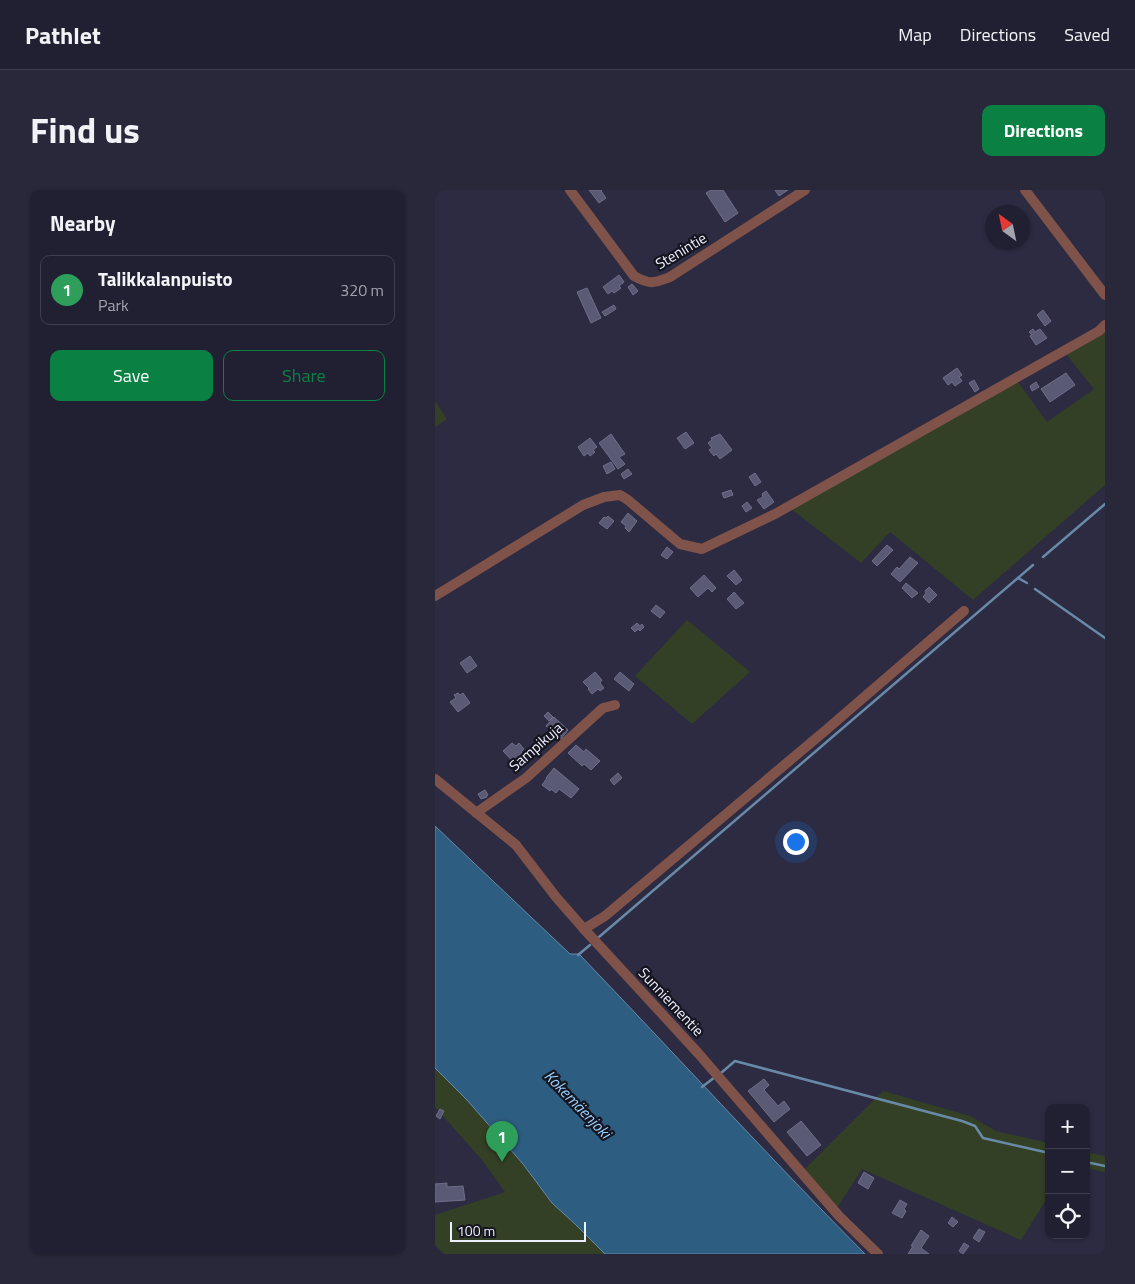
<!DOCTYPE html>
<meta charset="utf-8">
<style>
body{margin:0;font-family:"Titillium Web",sans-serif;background:#29283a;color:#f1f3f6}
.controls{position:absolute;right:15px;bottom:15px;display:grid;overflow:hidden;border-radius:10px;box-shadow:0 1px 4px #0004}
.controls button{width:45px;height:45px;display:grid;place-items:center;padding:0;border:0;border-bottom:1px solid #3e3e4d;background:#212032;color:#f1f3f6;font:25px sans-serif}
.compass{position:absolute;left:550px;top:15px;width:45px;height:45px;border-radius:50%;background:#212032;box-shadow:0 1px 4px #0004;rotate:327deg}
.scale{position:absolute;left:15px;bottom:12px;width:136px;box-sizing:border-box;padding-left:5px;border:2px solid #eeeffe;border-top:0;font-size:14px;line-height:18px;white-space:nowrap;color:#eeeffe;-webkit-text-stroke:4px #151520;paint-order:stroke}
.you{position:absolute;left:360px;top:651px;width:18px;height:18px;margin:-12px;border:4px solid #fff;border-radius:50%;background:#1a73e8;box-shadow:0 0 0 8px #1a73e833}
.badge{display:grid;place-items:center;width:32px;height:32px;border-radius:50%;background:#0b8043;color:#fff;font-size:16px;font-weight:700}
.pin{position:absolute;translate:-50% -41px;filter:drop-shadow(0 1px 2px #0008)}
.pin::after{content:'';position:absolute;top:26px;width:18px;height:15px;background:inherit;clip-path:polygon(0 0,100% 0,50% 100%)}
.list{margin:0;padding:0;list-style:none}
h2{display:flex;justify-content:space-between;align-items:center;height:65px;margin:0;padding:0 20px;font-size:21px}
h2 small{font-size:16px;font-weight:400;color:#a2a3ac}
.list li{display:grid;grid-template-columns:32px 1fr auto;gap:15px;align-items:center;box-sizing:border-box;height:70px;margin:0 10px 10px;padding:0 10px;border:1px solid #3e3e4d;border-radius:10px}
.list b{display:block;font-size:19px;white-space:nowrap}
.list p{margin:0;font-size:16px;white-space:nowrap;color:#a2a3ac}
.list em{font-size:16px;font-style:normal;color:#a2a3ac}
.actions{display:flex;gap:10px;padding:15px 20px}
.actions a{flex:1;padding:11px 0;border:1px solid #0b8043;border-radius:10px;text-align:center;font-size:18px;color:#0b8043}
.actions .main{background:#0b8043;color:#fff}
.icon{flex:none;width:28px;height:28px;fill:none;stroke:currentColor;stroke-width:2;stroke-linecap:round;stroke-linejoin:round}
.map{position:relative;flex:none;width:670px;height:1064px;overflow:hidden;border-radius:10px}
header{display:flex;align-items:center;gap:30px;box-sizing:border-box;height:70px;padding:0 25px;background:#212032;border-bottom:1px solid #3e3e4d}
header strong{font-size:24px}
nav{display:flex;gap:28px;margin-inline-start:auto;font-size:18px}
.intro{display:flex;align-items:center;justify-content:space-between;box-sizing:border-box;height:120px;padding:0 30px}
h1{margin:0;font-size:35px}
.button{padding:12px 22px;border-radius:10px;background:#0b8043;color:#fff;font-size:18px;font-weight:700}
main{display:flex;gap:30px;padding:0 30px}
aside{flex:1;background:#212032;border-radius:10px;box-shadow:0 1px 4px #0004}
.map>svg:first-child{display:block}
.green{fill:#334025}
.water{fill:#2e5d82;stroke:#6889a7}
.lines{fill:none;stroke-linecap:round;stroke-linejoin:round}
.stream{stroke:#6889a7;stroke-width:2.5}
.building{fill:#5b5a75;stroke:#6f6e8a}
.street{stroke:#7f524a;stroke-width:10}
.labels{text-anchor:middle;stroke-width:4.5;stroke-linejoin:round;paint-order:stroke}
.street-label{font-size:15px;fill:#eeeffe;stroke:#151520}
.water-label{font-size:16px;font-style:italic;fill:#98cffe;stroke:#151520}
</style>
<header>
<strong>Pathlet</strong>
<nav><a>Map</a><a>Directions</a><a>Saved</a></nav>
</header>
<div class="intro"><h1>Find us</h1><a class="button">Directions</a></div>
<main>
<aside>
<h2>Nearby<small></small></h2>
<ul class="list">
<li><span class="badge" style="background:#2e9e5b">1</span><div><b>Talikkalanpuisto</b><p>Park</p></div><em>320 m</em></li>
</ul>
<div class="actions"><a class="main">Save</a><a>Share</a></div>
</aside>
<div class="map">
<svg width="670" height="1064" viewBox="0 0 670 1064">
<rect width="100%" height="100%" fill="#2c2b42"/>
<g class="green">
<path d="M670 139V295L538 410 455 342 426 373 356 319 583 192 612 232 659 199 630 163Z"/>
<path d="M0 211 12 229 0 237Z"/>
<path d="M252 430 315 482 257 534 200 486Z"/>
<path d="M0 878 31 909 88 974 117 1013 140 1034 170 1064H9L0 1055V1025L70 1002 47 970 0 917Z"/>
<path d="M448 901 535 926 561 941 614 953V1005L586 1050 427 979 402 1018 369 980Z"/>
<path d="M651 962 670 966V982L651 978Z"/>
</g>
<path class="water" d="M0 636 135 764H144C240 864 333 966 430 1064H170L140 1034 117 1013 88 974 31 909 0 878Z"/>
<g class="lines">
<g class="stream">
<path d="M608 367 670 314"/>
<path d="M583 388 592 393"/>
<path d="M600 399 670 448"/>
<path d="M164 747 598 375"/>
<path d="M143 765 155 755"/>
<path d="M286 883 300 871 527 931 540 936 548 948 614 963"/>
<path d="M267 897 280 887"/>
<path d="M651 972 670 976"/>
</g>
</g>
<g class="building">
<path d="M154 0H167L166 1 171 8 164 13Z"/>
<path d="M276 0H288L303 23 290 32 271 3Z"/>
<path d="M340 0H353L344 6Z"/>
<path d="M184 85 189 92 184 96 186 98 179 103 177 101 173 104 168 97Z"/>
<path d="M197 94 203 101 198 105 193 97Z"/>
<path d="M152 98 166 128 156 133 142 102Z"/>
<path d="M179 115 181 119 170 126 167 122Z"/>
<path d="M608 120 616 131 610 136 602 125Z"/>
<path d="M598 139 600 142 605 139 612 148 601 155 595 146 597 145 594 142Z"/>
<path d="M522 178 527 185 524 187 527 191 520 196 517 192 513 195 508 188Z"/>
<path d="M631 183 640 195 615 212 606 199Z"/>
<path d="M539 190 544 199 540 202 534 193Z"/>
<path d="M601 192 604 197 597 201 595 196Z"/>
<path d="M251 242 259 253 250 259 242 248Z"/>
<path d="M176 244 190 264 184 267 190 274 183 279 164 253Z"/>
<path d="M285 244 297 260 285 269 281 264 279 266 274 260 277 258 273 253 277 250 276 248Z"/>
<path d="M155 248 162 257 158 260 160 262 155 266 153 263 149 266 143 257Z"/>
<path d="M176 272 180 279 172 284 168 276Z"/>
<path d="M193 279 197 284 189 289 186 284Z"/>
<path d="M320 283 326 292 320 296 314 287Z"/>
<path d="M296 300 298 305 289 308 287 303Z"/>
<path d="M331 301 339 312 329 319 322 310 328 307 327 304Z"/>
<path d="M312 312 317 318 311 322 307 316Z"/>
<path d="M193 323 202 331 194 342 190 338 191 336 186 332Z"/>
<path d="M173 326 179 331 172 339 164 333 169 327 171 328Z"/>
<path d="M452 355 458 360 442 376 437 371Z"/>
<path d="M232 357 238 362 232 369 226 365Z"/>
<path d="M475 367 483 373 465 392 456 384 462 377 464 379Z"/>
<path d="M299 380 307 390 301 395 292 386Z"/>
<path d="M269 385 281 398 277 402 273 398 263 407 255 398Z"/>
<path d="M471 393 483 403 477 408 467 398Z"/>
<path d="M494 397 502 405 494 413 488 407 491 403 490 401Z"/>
<path d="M299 402 309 413 301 419 292 409Z"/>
<path d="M221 415 230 422 225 428 216 421Z"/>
<path d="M202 433 205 436 207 434 209 437 205 441 203 439 200 442 196 438Z"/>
<path d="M35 466 42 476 32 483 25 473Z"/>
<path d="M160 482 167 490 165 493 169 498 165 501 163 499 157 504 153 499 154 498 148 492Z"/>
<path d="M185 482 199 494 194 501 179 489Z"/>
<path d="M23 503 25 505 28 503 35 513 23 522 15 512 21 508 19 505Z"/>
<path d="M113 522 118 527 114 531 109 526Z"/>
<path d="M119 527 133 540 126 549 111 536Z"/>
<path d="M77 553 81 556 84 553 89 559 86 562 92 568 83 577 68 561Z"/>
<path d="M141 555 149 562 151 559 165 571 156 580 149 574 147 576 133 563Z"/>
<path d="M119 578 144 599 136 608 124 599 121 603 116 599 115 601 107 595 112 588H111Z"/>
<path d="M183 583 187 588 179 595 175 590Z"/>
<path d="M50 600 53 605 51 606 52 607 46 609 43 604Z"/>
<path d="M329 889 334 895 329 900 343 916 349 911 355 919 339 932 313 901Z"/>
<path d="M5 919 9 921 5 929 1 926Z"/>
<path d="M366 931 386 955 372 966 352 942Z"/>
<path d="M429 982 439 988 433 999 423 993Z"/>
<path d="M12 993V997L28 996 30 1010 0 1012V994Z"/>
<path d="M465 1010 472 1014 469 1019 471 1021 467 1028 457 1023Z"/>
<path d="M517 1027 523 1032 518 1037 513 1033Z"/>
<path d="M544 1039 550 1042 544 1052 538 1048Z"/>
<path d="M486 1040 494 1046 486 1058 494 1064H473L478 1056H476Z"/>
<path d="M529 1053 534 1056 528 1064 524 1061Z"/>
</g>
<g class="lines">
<g class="street">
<path d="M135 0 199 86C215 95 219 93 235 87L370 0"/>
<path d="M590 0 670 105"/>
<path d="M0 406 148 315 169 307 185 305 193 310 245 354 267 359 340 324 664 141 670 135"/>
<path d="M0 589 81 655 121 707 149 739 263 863 404 1026 443 1064"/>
<path d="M41 623 91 588 168 518 180 515"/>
<path d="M149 739 170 726 391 540 529 421"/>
</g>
</g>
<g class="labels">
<g class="street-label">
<text transform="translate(246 61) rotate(-31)" y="5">Stenintie</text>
<text transform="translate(101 557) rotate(-41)" y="5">Sampikuja</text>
<text transform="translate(236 812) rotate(47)" y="5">Sunniementie</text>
</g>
<g class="water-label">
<text transform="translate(143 914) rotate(46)" y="6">Kokemäenjoki</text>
</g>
</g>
</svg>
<div class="controls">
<button>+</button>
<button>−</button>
<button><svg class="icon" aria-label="locate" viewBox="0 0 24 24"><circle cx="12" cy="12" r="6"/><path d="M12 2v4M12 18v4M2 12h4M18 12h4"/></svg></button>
</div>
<svg class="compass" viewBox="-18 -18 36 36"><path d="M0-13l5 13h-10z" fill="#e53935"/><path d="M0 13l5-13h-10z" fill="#a2a3ac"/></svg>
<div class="scale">100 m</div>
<div class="you"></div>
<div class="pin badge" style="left:67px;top:972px;background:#2e9e5b">1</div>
</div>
</main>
